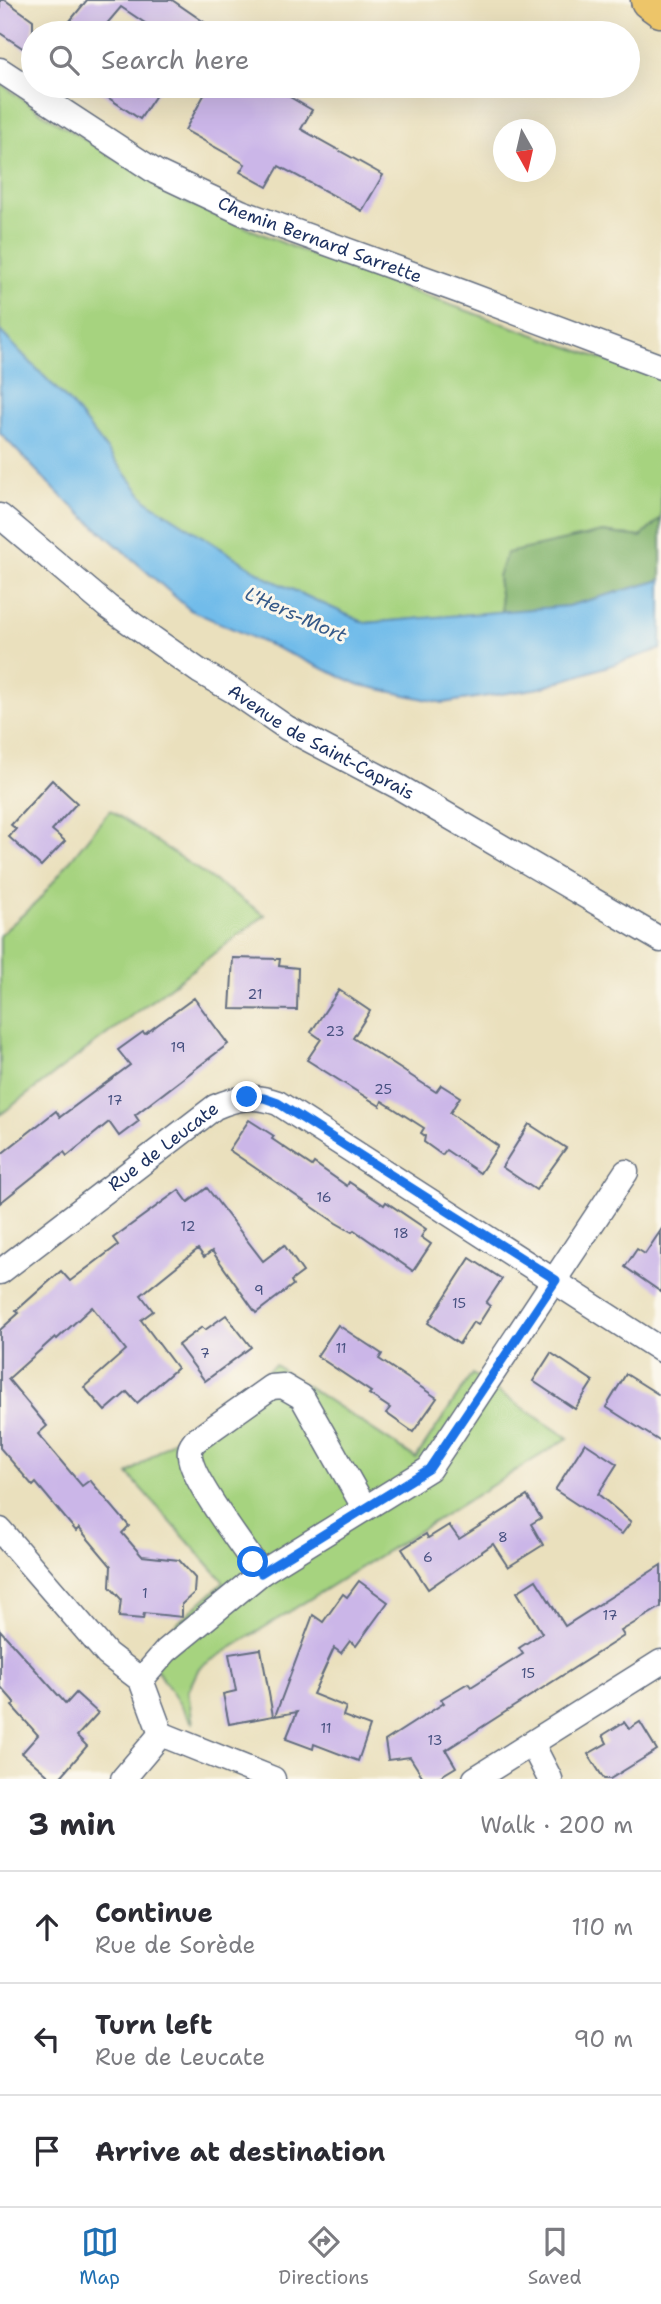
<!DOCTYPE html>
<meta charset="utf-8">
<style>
body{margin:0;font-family:"Shantell Sans",sans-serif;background:#f2f2f3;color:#2b2b33}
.compass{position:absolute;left:493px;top:119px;width:63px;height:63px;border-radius:50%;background:#fff;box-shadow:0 7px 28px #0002;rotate:172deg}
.stop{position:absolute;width:21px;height:21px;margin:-16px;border:5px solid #1a73e8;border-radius:50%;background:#fff}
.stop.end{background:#1a73e8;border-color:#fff;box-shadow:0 2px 7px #0008}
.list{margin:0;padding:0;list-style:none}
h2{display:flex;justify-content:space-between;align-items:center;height:91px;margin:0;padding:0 28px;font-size:30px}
h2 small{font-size:23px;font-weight:400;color:#7c7c81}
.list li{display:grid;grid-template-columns:46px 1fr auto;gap:21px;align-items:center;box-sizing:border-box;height:112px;padding:0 28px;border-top:2px solid #e1e1e2}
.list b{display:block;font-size:26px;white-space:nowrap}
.list p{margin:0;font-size:23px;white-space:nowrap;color:#7c7c81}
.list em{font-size:23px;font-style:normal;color:#7c7c81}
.icon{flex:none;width:38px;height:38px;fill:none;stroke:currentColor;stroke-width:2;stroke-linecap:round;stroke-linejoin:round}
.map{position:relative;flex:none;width:661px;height:1779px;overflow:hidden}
.search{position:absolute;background:#fff;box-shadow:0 7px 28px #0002;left:21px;right:21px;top:21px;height:77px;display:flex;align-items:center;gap:18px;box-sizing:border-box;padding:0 24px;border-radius:38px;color:#7c7c81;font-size:26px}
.sheet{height:427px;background:#fff}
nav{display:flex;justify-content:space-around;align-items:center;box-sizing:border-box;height:98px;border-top:2px solid #e1e1e2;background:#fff;font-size:19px;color:#7c7c81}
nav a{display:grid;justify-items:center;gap:4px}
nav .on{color:#1f6fb2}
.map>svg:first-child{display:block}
.green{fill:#a6d37f;stroke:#60816e;stroke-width:2}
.forest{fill:#84b56e;stroke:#507266;stroke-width:2}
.water{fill:#71bcea;stroke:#4676a4;stroke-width:2}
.building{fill:#cbb6e8}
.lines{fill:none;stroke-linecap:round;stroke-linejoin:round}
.minor-casing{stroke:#636d7f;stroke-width:27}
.motorway-casing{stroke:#636d7f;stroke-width:41}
.minor{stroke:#fff;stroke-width:24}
.motorway{stroke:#edc569;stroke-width:38}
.route{stroke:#1a73e8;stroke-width:9}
.labels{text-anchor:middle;stroke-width:6;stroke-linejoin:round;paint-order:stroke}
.number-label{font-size:14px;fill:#475180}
.street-label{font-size:18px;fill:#1b2f5e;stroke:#fbf7ec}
.water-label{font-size:19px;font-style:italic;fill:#355988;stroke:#fbf7ec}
</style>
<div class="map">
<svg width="661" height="1779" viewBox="0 0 661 1779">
<rect width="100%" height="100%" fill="#fbf7ec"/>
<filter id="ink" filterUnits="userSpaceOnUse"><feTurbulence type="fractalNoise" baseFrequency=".0143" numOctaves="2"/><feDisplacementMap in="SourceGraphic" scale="14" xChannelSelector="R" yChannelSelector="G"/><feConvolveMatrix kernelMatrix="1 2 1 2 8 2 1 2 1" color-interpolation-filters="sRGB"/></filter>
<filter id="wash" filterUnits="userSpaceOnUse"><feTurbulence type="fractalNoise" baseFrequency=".00686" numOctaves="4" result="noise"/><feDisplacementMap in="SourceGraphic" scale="28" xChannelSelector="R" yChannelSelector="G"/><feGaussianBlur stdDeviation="1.57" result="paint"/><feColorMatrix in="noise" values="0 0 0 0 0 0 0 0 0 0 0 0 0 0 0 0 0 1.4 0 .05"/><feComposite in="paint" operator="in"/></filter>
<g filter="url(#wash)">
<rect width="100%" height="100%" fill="#eae0bd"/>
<g class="green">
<path d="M0 83 39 111 184 201 316 257 608 361 661 375V518L641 537 602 532 498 576 502 612 365 623 269 579 147 501 71 404 0 331Z"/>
<path d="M110 810 265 915 0 1115V935L38 901Z"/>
<path d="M275 1365 416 1458 472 1374 568 1438 199 1668 188 1691 193 1724 145 1652 224 1582 128 1474Z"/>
</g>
<path class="forest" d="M661 518V580L568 606 502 612 498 576 507 553 602 532 641 537Z"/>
<path class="water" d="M0 331 71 404 147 501 269 579 365 623 568 606 661 580V649L540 688 443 703 360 685 190 610 61 496 0 433Z"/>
<g id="blocks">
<g class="building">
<path d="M0 0H5L33 20V55L0 33Z"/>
<path d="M87 0H172L220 33H160L121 7 99 33H60Z"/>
<path d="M91 86H162L140 119Z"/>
<path d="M209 86H271L312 110 301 129 383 175 362 211 279 166 267 187 240 172 245 164 185 130Z"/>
<path d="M52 780 77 803 52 830 65 841 41 866 9 837 16 829 11 825Z"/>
<path d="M233 958 280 959 279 966 298 968 297 1010 230 1009Z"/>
<path d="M339 990 370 1011 353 1038 436 1092 441 1085 460 1097 450 1113 498 1146 480 1173 446 1150 442 1155 424 1142 425 1136 421 1133 424 1128 382 1101 380 1106 307 1060 321 1039 311 1032Z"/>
<path d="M194 998 228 1044 135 1115 139 1121 119 1136 109 1122 67 1156 64 1152 0 1203V1155L56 1111 60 1117 130 1065 118 1050 143 1032 145 1034Z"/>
<path d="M249 1120 274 1136 272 1139 312 1166 314 1163 347 1186 349 1182 384 1205 386 1202 426 1229 421 1237 431 1244 413 1271 354 1230 352 1232 336 1223 229 1150Z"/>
<path d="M529 1124 566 1148 536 1190 502 1167Z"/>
<path d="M207 1188 263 1261 284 1245 303 1272 291 1281 293 1285 256 1313 212 1251 204 1257 198 1249 141 1295 153 1311 141 1320 177 1368 137 1403 127 1392 105 1411 84 1387 126 1350 92 1307 57 1339 55 1337 8 1379 47 1426 38 1434 82 1486 90 1480 129 1526 122 1533 142 1556 179 1560 195 1578 194 1593 182 1604V1617L144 1613 143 1619 119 1617 121 1599 110 1587 111 1566 79 1528 76 1531 36 1483 33 1486 0 1448V1330L19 1313 16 1311 61 1271 70 1281 118 1245 113 1238 179 1190 188 1202Z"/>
<path d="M661 1230V1292L625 1267 637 1249 645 1254Z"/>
<path d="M470 1258 502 1279 486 1303 490 1306 478 1325 473 1322 459 1344 428 1323Z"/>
<path d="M226 1315 251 1347 205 1381 178 1345 202 1327 205 1330Z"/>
<path d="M338 1325 382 1354 379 1359 437 1398 413 1432 386 1413 390 1408 369 1394 371 1392 317 1356Z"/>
<path d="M551 1353 593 1381 575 1409 533 1381Z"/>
<path d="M626 1374 661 1396V1442L606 1407Z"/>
<path d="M585 1443 617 1464 598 1494 631 1522 622 1534 555 1490Z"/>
<path d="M527 1496 541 1518 531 1524 543 1545 508 1567 493 1544 428 1589 402 1549 426 1534 428 1538 449 1525 459 1539Z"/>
<path d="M661 1565V1607L621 1631 624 1636 446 1750 456 1767 436 1779H424L410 1757 388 1760 385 1741 444 1703 441 1699 468 1683 471 1687 523 1654 519 1648 542 1633 517 1592 536 1580 565 1626Z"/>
<path d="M359 1581 388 1602 356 1646 350 1641 341 1653 334 1648 313 1694 346 1707 343 1716 370 1726 358 1761 314 1744 313 1749 286 1739 297 1712 275 1716 313 1615 323 1622 343 1594 347 1597Z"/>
<path d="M0 1630 66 1704 76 1693 98 1713 77 1736 87 1746 59 1779H52L22 1753 38 1735 12 1706 15 1703 0 1686Z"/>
<path d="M261 1649 273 1716 229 1724 223 1694 236 1691 229 1654Z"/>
<path d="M624 1722 629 1729 640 1722 657 1750 610 1779H604L588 1754 607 1743 603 1735Z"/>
</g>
</g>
</g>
<g filter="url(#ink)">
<use href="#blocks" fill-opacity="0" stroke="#636d7f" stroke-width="2"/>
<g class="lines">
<g class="minor-casing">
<g id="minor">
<path id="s1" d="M0 70 156 172 241 212 462 292 661 367"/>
<path id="s2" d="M0 516 108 607 199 671 232 690 287 728 399 787 661 940"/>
<path id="s3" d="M0 1272 215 1107C238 1097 255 1095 278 1103L661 1350"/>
<path d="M0 1530 107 1654 141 1680 161 1734 273 1779"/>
<path d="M261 1573C246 1551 191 1479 190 1456 189 1449 191 1446 195 1441L271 1387 283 1386 302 1397 364 1507"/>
<path d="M141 1680 166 1651 261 1573 429 1469 626 1172"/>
<path d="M532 1744 550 1779"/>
<path d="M123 1779 161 1734"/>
<path d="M475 1779 661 1662"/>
</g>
</g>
<g class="motorway-casing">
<path id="motorway" d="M650 0 661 8"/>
</g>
<use href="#minor" class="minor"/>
<use href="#motorway" class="motorway"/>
</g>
</g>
<g class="lines" filter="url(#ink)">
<path class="route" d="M247 1097 264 1098 278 1103 556 1280 429 1469 261 1573 253 1562"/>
</g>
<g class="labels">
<g class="number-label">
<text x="255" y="999">21</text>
<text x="335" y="1036">23</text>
<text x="178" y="1052">19</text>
<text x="383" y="1094">25</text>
<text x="115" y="1105">17</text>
<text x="324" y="1202">16</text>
<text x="188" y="1231">12</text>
<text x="401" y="1238">18</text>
<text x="259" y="1295">9</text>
<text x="459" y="1308">15</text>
<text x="341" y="1353">11</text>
<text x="205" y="1358">7</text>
<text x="503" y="1542">8</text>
<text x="428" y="1562">6</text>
<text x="145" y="1598">1</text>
<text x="610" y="1620">17</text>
<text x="528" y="1678">15</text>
<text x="326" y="1733">11</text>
<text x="435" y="1745">13</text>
</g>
<g class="street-label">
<text dy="6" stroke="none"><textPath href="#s1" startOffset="364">Chemin Bernard Sarrette</textPath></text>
<text dy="6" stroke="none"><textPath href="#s2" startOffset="394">Avenue de Saint-Caprais</textPath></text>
<text dy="6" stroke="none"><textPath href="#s3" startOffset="206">Rue de Leucate</textPath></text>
</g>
<g class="water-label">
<text transform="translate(296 614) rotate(24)" y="7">L'Hers-Mort</text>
</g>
</g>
</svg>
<svg class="compass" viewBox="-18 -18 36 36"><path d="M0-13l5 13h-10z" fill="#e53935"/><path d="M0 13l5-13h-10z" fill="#7c7c81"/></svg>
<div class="stop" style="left:253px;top:1562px"></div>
<div class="stop end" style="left:247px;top:1097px"></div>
<div class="search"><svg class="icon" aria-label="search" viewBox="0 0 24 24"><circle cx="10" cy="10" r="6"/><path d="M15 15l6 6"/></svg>Search here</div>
</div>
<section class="sheet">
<h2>3 min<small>Walk · 200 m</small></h2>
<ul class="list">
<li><svg class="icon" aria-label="ahead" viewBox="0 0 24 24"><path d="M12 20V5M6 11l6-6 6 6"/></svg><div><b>Continue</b><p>Rue de Sorède</p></div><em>110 m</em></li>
<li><svg class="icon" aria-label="left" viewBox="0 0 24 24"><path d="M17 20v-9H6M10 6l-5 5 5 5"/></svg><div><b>Turn left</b><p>Rue de Leucate</p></div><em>90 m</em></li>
<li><svg class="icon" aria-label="arrive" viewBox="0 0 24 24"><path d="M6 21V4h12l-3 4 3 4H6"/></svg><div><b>Arrive at destination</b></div></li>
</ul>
</section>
<nav>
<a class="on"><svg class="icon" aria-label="map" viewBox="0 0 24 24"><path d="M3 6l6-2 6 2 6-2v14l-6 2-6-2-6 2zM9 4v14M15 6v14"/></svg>Map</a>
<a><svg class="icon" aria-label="directions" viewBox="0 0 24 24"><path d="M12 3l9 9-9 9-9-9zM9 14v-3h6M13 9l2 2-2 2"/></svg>Directions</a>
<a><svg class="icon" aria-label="saved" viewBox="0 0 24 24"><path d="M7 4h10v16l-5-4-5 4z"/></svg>Saved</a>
</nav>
